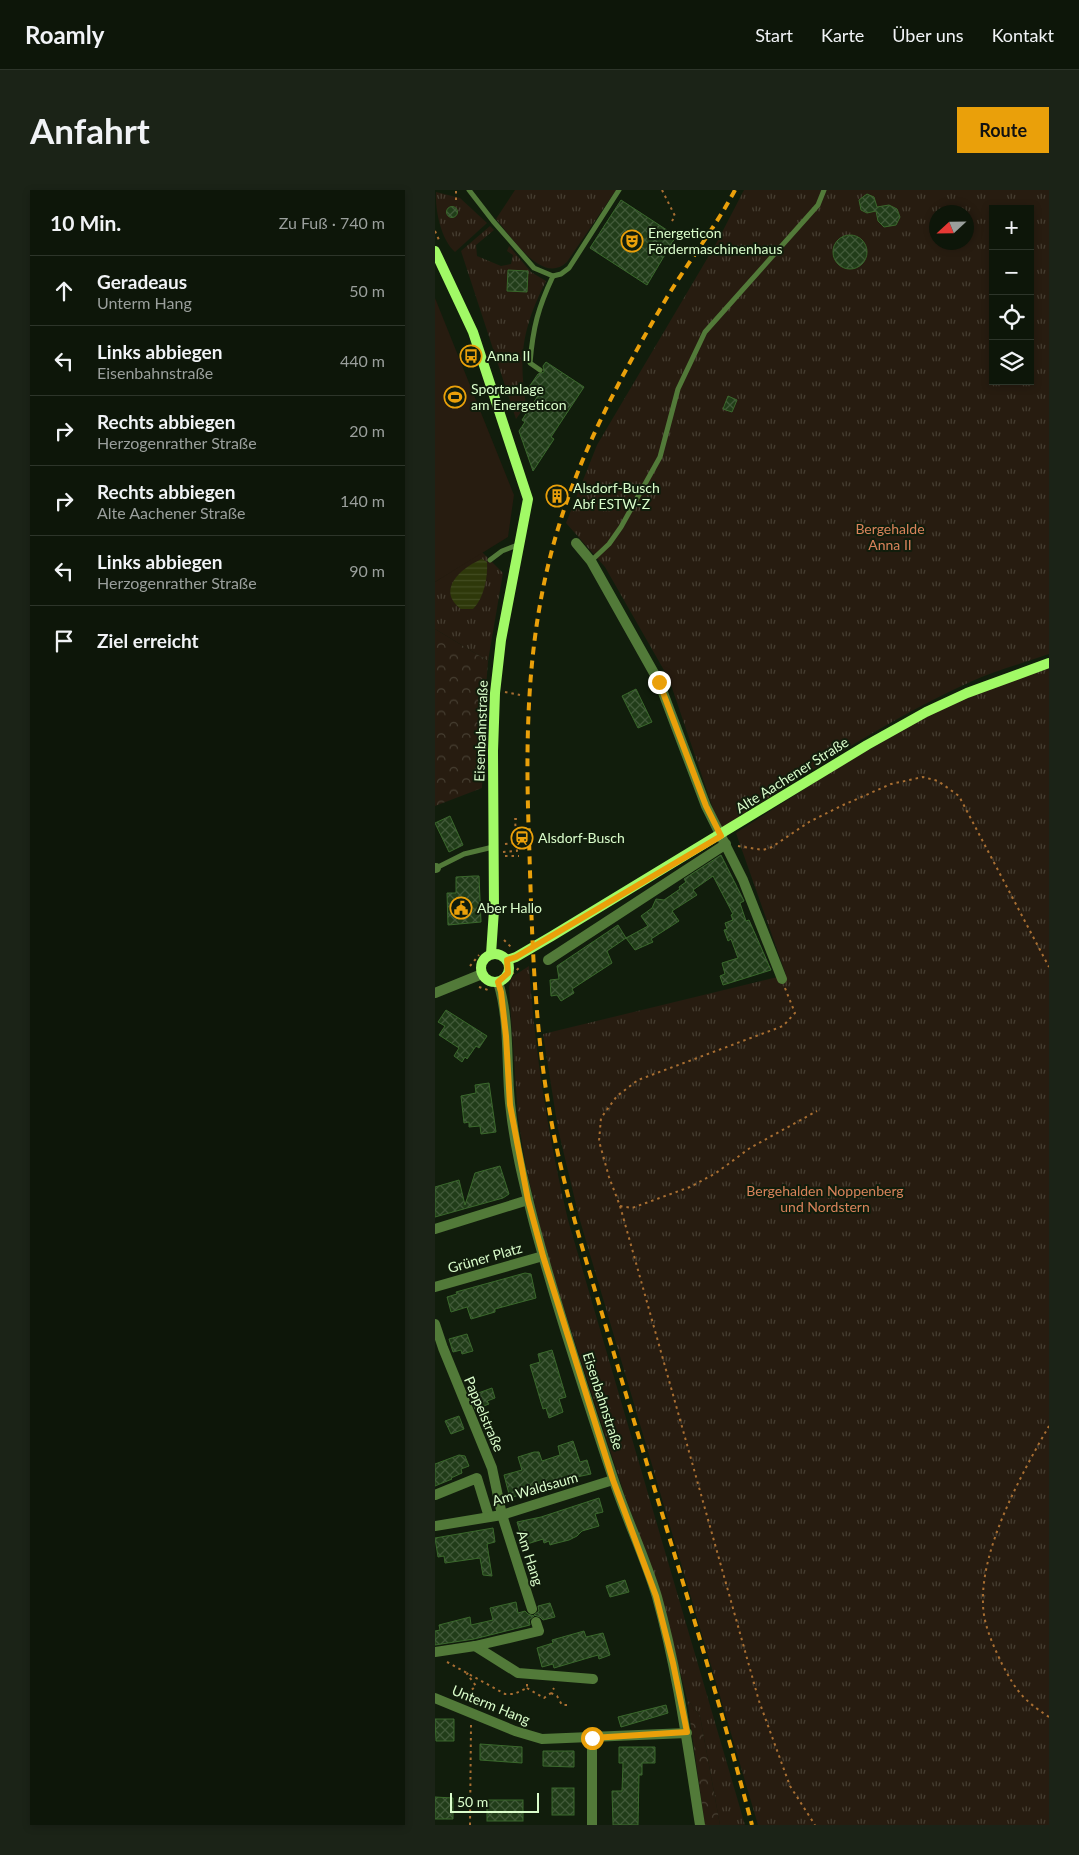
<!DOCTYPE html>
<html lang="de">
<meta charset="utf-8">
<style>
body{margin:0;font-family:Lato,sans-serif;background:#1b2317;color:#f1f3f6}
.controls{position:absolute;right:15px;top:15px;display:grid;overflow:hidden;border-radius:0px;box-shadow:0 2px 8px #0003}
.controls button{width:45px;height:45px;display:grid;place-items:center;padding:0;border:0;border-bottom:1px solid #2d352a;background:#0d1609;color:#f1f3f6;font:25px sans-serif}
.compass{position:absolute;left:494px;top:15px;width:45px;height:45px;border-radius:50%;background:#0d1609;box-shadow:0 2px 8px #0003;rotate:248deg}
.scale{position:absolute;left:15px;bottom:12px;width:89px;box-sizing:border-box;padding-left:5px;border:2px solid #dafdcb;border-top:0;font-size:14px;line-height:18px;white-space:nowrap;color:#dafdcb;-webkit-text-stroke:4px #111d0c;paint-order:stroke}
.stop{position:absolute;width:15px;height:15px;margin:-11px;border:4px solid #eaa00a;border-radius:50%;background:#fff}
.stop.end{background:#eaa00a;border-color:#fff;box-shadow:0 1px 5px #0008}
.list{margin:0;padding:0;list-style:none}
h2{display:flex;justify-content:space-between;align-items:center;height:65px;margin:0;padding:0 20px;font-size:21px}
h2 small{font-size:16px;font-weight:400;color:#9a9f9c}
.list li{display:grid;grid-template-columns:32px 1fr auto;gap:15px;align-items:center;box-sizing:border-box;height:70px;padding:0 20px;border-top:1px solid #2d352a}
.list b{display:block;font-size:19px;white-space:nowrap}
.list p{margin:0;font-size:16px;white-space:nowrap;color:#9a9f9c}
.list em{font-size:16px;font-style:normal;color:#9a9f9c}
.icon{flex:none;width:28px;height:28px;fill:none;stroke:currentColor;stroke-width:2;stroke-linecap:round;stroke-linejoin:round}
.map{position:relative;flex:none;width:614px;height:1635px;overflow:hidden;border-radius:0px}
header{display:flex;align-items:center;gap:30px;box-sizing:border-box;height:70px;padding:0 25px;background:#0d1609;border-bottom:1px solid #2d352a}
header strong{font-size:24px}
nav{display:flex;gap:28px;margin-inline-start:auto;font-size:18px}
.intro{display:flex;align-items:center;justify-content:space-between;box-sizing:border-box;height:120px;padding:0 30px}
h1{margin:0;font-size:35px}
.button{padding:12px 22px;border-radius:0px;background:#eaa00a;color:#111;font-size:18px;font-weight:700}
main{display:flex;gap:30px;padding:0 30px}
aside{flex:1;background:#0d1609;border-radius:0px;box-shadow:0 2px 8px #0003}
.map>svg:first-child{display:block}
.grass{fill:url(#grass-tufts);fill-rule:evenodd}
.forest{fill:url(#forest-crowns)}
.pitch{fill:#271c10}
.water{fill:url(#water-rules)}
.building{fill:url(#building-cross-hatch);stroke:#3a682c}
.lines{fill:none;stroke-linecap:round;stroke-linejoin:round}
.path{stroke:#a96f32;stroke-width:2;stroke-dasharray:2.5 4;stroke-linecap:butt}
.lane{stroke:#527a39;stroke-width:5}
.street{stroke:#527a39;stroke-width:10}
.secondary{stroke:#a1f966;stroke-width:10}
.rail{stroke:#eaa00a;stroke-width:4;stroke-dasharray:8 6;stroke-linecap:butt}
.route{stroke:#eaa00a;stroke-width:6}
.labels{text-anchor:middle;stroke-width:4;stroke-linejoin:round;paint-order:stroke}
.poi-label{font-size:14px;fill:#dafdcb;stroke:#111d0c;text-anchor:start}
.park-label{font-size:14px;fill:#d9835b;stroke:#111d0c}
.street-label{font-size:14px;fill:#dafdcb;stroke:#111d0c}
</style>
<header>
<strong>Roamly</strong>
<nav><a>Start</a><a>Karte</a><a>Über uns</a><a>Kontakt</a></nav>
</header>
<div class="intro"><h1>Anfahrt</h1><a class="button">Route</a></div>
<main>
<aside>
<h2>10 Min.<small>Zu Fuß · 740 m</small></h2>
<ul class="list">
<li><svg class="icon" aria-label="ahead" viewBox="0 0 24 24"><path d="M12 20V5M6 11l6-6 6 6"/></svg><div><b>Geradeaus</b><p>Unterm Hang</p></div><em>50 m</em></li>
<li><svg class="icon" aria-label="left" viewBox="0 0 24 24"><path d="M17 20v-9H6M10 6l-5 5 5 5"/></svg><div><b>Links abbiegen</b><p>Eisenbahnstraße</p></div><em>440 m</em></li>
<li><svg class="icon" aria-label="right" viewBox="0 0 24 24"><path d="M7 20v-9h11M14 6l5 5-5 5"/></svg><div><b>Rechts abbiegen</b><p>Herzogenrather Straße</p></div><em>20 m</em></li>
<li><svg class="icon" aria-label="right" viewBox="0 0 24 24"><path d="M7 20v-9h11M14 6l5 5-5 5"/></svg><div><b>Rechts abbiegen</b><p>Alte Aachener Straße</p></div><em>140 m</em></li>
<li><svg class="icon" aria-label="left" viewBox="0 0 24 24"><path d="M17 20v-9H6M10 6l-5 5 5 5"/></svg><div><b>Links abbiegen</b><p>Herzogenrather Straße</p></div><em>90 m</em></li>
<li><svg class="icon" aria-label="arrive" viewBox="0 0 24 24"><path d="M6 21V4h12l-3 4 3 4H6"/></svg><div><b>Ziel erreicht</b></div></li>
</ul>
</aside>
<div class="map">
<svg width="614" height="1635" viewBox="0 0 614 1635">
<defs>
<pattern id="grass-tufts" width="24" height="20" patternUnits="userSpaceOnUse" patternTransform="scale(1.25)"><rect width="24" height="20" fill="#271c10"/><path d="M3 7l-1-3M5 7V3M7 7l1-3M15 17l-1-3M17 17v-4M19 17l1-3" fill="none" stroke="#463e31"/></pattern>
<pattern id="forest-crowns" width="20" height="18" patternUnits="userSpaceOnUse" patternTransform="scale(1.25)"><rect width="20" height="18" fill="#271c10"/><path d="M2 6a3 3 0 1 1 6 0M12 15a3 3 0 1 1 6 0" fill="none" stroke="#463e31"/></pattern>
<pattern id="water-rules" width="6" height="5" patternUnits="userSpaceOnUse" patternTransform="scale(1.25)"><rect width="6" height="5" fill="#2e380a"/><path d="M0 2.5h6" fill="none" stroke="#424c21"/></pattern>
<pattern id="building-cross-hatch" width="8" height="8" patternUnits="userSpaceOnUse" patternTransform="scale(1.25)"><rect width="8" height="8" fill="#213d19"/><path d="M0 0l8 8M0 8l8-8" fill="none" stroke="#415a39"/></pattern>
</defs>
<rect width="100%" height="100%" fill="#111d0c"/>
<g class="grass">
<path d="M80 0H181L132 72C107 96 77 47 61 29Z"/>
<path d="M309 0H614V464C588 473 560 481 535 492 447 532 367 587 285 639L234 489 170 377 131 333 162 255 282 52ZM558 19H595V191H558ZM502 22H532V52H502Z"/>
<path d="M1 2 25 8 52 33 20 62C6 50 0 20 1 2Z"/>
<path d="M55 36 59 40 41 55 42 66 66 76 76 74 78 65 72 61 74 56 96 82 111 91C88 137 83 165 91 215L81 229 26 61Z"/>
<path d="M47 362 68 383 53 471 0 439V392Z"/>
<path d="M614 479V1635H323L144 1027 123 939 108 844 351 785 301 643 396 582 538 499Z"/>
<path d="M94 776C100 864 113 945 133 1030L310 1635H285L265 1526 252 1509 224 1398 189 1303 112 1066 91 977 83 928 74 797 77 787Z"/>
</g>
<g class="forest">
<path d="M0 439 53 471 49 525 47 598 0 616Z"/>
<path d="M252 1509 265 1526 285 1635H270Z"/>
</g>
<path class="pitch" d="M0 108 79 305 73 347 0 392Z"/>
<path class="water" d="M47 369 52 372C53 387 49 408 38 419H26C0 400 27 377 47 369Z"/>
<g class="building">
<path d="M432 4 439 7 442 17 454 15 462 19 465 27 461 35 449 37 443 31 441 21 432 23 426 20 424 10Z"/>
<path d="M186 10 241 46 212 95 155 58Z"/>
<circle cx="17" cy="22" r="5.5"/>
<circle cx="415" cy="62" r="17"/>
<path d="M73 80 93 81 92 102 72 101Z"/>
<path d="M111 172 149 197 116 247 119 249 98 281 84 241 90 232 87 230 104 204 94 197 103 184 109 182 108 176Z"/>
<path d="M293 206 302 210 297 222 288 219Z"/>
<path d="M119 298 129 301 126 311 116 307Z"/>
<path d="M201 499 217 532 203 538 187 506Z"/>
<path d="M15 626 28 655 14 662 0 633Z"/>
<path d="M286 665 309 711 305 713 311 731 314 730 336 780 288 795 285 786 290 784 287 773 303 768 296 749 293 751 289 740 292 739 290 733 298 730 296 725 298 724 278 686 258 700 262 705 237 721 244 731 216 749 218 752 200 760 191 748 213 736 206 726 217 718 221 709 229 710 245 699 244 697 251 692 249 689Z"/>
<path d="M39 686H44L46 732 13 735 12 703H21V687Z"/>
<path d="M183 735 191 748 172 761 177 773 137 799 139 803 126 811 122 805 116 806 115 790 124 789 122 776Z"/>
<path d="M11 820 52 846 44 858 41 856 32 869 30 867 27 872 19 866 24 858 4 845 10 836 3 832Z"/>
<path d="M54 893 61 942 46 944 45 936 34 937V932L29 933 26 906 41 903 40 895Z"/>
<path d="M65 976 74 1004 68 1008 0 1027V997L24 990 30 1015 40 983Z"/>
<path d="M90 1083 96 1084 101 1108 60 1119V1122L36 1129 32 1117 16 1122 12 1107 22 1104 21 1102Z"/>
<path d="M32 1144 38 1161 27 1164 26 1160 18 1162 14 1149Z"/>
<path d="M117 1160 131 1207 124 1209 128 1222 114 1228 111 1218 108 1219 95 1175 105 1172 103 1164Z"/>
<path d="M57 1198 60 1208 52 1211 54 1214 40 1219 35 1206Z"/>
<path d="M24 1226 29 1239 16 1244 10 1231Z"/>
<path d="M138 1251 145 1272 152 1270 156 1284 132 1289 75 1308 69 1285 87 1280 83 1267 99 1262H104L107 1271 125 1265 123 1256Z"/>
<path d="M24 1265 30 1266 34 1276 26 1279 27 1283 16 1288 17 1289 0 1296V1274Z"/>
<path d="M164 1308 168 1322 160 1324 164 1336 147 1341 142 1346 134 1350 118 1354 115 1355 114 1351 109 1353 108 1349 89 1355 82 1332 106 1327Z"/>
<path d="M58 1338 60 1352 52 1354 57 1386 48 1385 45 1368 10 1373 9 1366 3 1367 0 1348Z"/>
<path d="M190 1390 194 1402 175 1407 171 1396Z"/>
<path d="M81 1412 83 1423 90 1421 93 1424 99 1426 94 1430 95 1435 39 1449 0 1455V1441L5 1440 4 1435 35 1427 36 1435 58 1430 55 1418Z"/>
<path d="M115 1413 120 1427 108 1430 105 1427 99 1425 104 1421 103 1416Z"/>
<path d="M149 1441 151 1447 168 1443 175 1465 164 1469 163 1465 119 1478 118 1474 107 1477 102 1458 118 1453 117 1450Z"/>
<path d="M231 1515 233 1523 186 1537 183 1527Z"/>
<path d="M0 1529H19V1551H1Z"/>
<path d="M45 1554 87 1557V1573L45 1570Z"/>
<path d="M184 1557H220V1573H207V1585H204L203 1635H178L177 1601H187L188 1573H184Z"/>
<path d="M108 1561H139V1577L108 1576Z"/>
<rect x="117" y="1598" width="22" height="27"/>
<path d="M0 1607 18 1608V1629H0Z"/>
<rect x="52" y="1610" width="36" height="21"/>
</g>
<g class="lines">
<g class="path">
<path d="M227 0 240 26 237 31"/>
<path d="M21 10V0"/>
<path d="M0 41 4 50"/>
<path d="M70 502 85 505"/>
<path d="M70 654 79 653"/>
<path d="M303 656 328 660 337 657 374 632 406 616 456 594 488 587 503 591 524 606 614 777"/>
<path d="M68 662 82 661 80 629H82"/>
<path d="M70 666H84"/>
<path d="M69 750 76 757"/>
<path d="M35 776 44 765"/>
<path d="M74 790 76 785 84 778"/>
<path d="M44 797 53 800"/>
<path d="M350 798 360 823 348 836 203 890 182 906 166 928 164 951 174 987 185 1016 324 1511 355 1596 380 1635"/>
<path d="M185 1016 197 1018 255 997 281 983 315 958 382 921"/>
<path d="M614 1236C587 1283 546 1357 548 1413 548 1434 558 1455 567 1474 582 1502 587 1509 614 1527"/>
<path d="M12 1472 70 1504H79L92 1498V1494"/>
<path d="M92 1498 109 1508 116 1503 119 1498"/>
<path d="M116 1503 122 1506 127 1515H132"/>
<path d="M27 1508 41 1496 32 1484 34 1482"/>
<path d="M35 1635 36 1535"/>
</g>
<g class="lane">
<path d="M34 0 58 31 99 78 118 86C103 118 98 137 95 173L105 180"/>
<path d="M118 86 126 84 134 78 184 0"/>
<path d="M55 370 67 361 85 354"/>
<path d="M156 371 174 354 186 337 225 267 243 199 270 142 383 15 389 0"/>
<path d="M1 678 29 664 58 657"/>
</g>
<g class="street">
<path d="M141 353 156 371 224 492 271 616 308 690 347 789"/>
<path d="M0 678H1"/>
<path d="M113 770 291 654"/>
<path d="M63 792C75 830 71 874 75 913 79 954 89 994 99 1033 122 1119 150 1204 178 1288 191 1328 210 1367 222 1407 243 1482 253 1559 265 1635"/>
<path d="M0 803 47 784"/>
<path d="M0 1039 93 1010"/>
<path d="M0 1097 108 1066"/>
<path d="M0 1134 8 1158 57 1278 67 1325 97 1419"/>
<path d="M0 1305 42 1288 54 1327"/>
<path d="M0 1336 67 1325 178 1290"/>
<path d="M40 1456 83 1483 158 1489"/>
<path d="M0 1462 40 1456 104 1441 101 1432"/>
<path d="M0 1508 80 1541 107 1549 252 1543"/>
<path d="M157 1547V1635"/>
</g>
<g class="secondary">
<path d="M0 61 38 142 93 309 66 450 60 503 58 561 59 720 56 764"/>
<circle cx="60" cy="778" r="14"/>
<path d="M72 770 81 767 117 746 432 555 491 522 532 503 614 473"/>
</g>
<path class="rail" d="M300 0C280 38 253 72 231 109 188 182 146 260 122 342 92 443 90 544 94 649 97 746 99 844 118 940 134 1022 161 1101 184 1181 229 1332 277 1482 317 1635"/>
</g>
<g class="lines">
<path class="route" d="M157 1548 252 1542 238 1473 221 1406 178 1290 108 1066 93 1010 75 915 71 846 66 802 63 792 73 783 72 770 81 767 286 646 271 616 224 492"/>
</g>
<defs>
<g id="theatre-ring" transform="scale(1.125)"><circle r="9.5" fill="#111d0c" stroke="#eaa00a" stroke-width="1.5"/><path d="M-5-5.5Q0-4 5-5.5V0Q5 5 0 6Q-5 5-5 0ZM-3.3-2.5H-1v1.5H-3.3ZM1-2.5H3.3v1.5H1ZM-2.8 1Q0 5.5 2.8 1Z" fill="#eaa00a"/></g>
<g id="bus-ring" transform="scale(1.125)"><circle r="9.5" fill="#111d0c" stroke="#eaa00a" stroke-width="1.5"/><path d="M-5-6H5V4H4V6H2V4H-2V6H-4V4H-5ZM-3.5-4V0h7V-4ZM-3.5 1.2v1.5H-2V1.2ZM2 1.2v1.5H3.5V1.2Z" fill="#eaa00a"/></g>
<g id="stadium-ring" transform="scale(1.125)"><circle r="9.5" fill="#111d0c" stroke="#eaa00a" stroke-width="1.5"/><path d="M0-5a6.5 5 0 1 0 0 10a6.5 5 0 1 0 0-10ZM-3.5-1.8h7v3.6h-7Z" fill="#eaa00a"/></g>
<g id="building-ring" transform="scale(1.125)"><circle r="9.5" fill="#111d0c" stroke="#eaa00a" stroke-width="1.5"/><path d="M-4-6H4V6H1V3H-1V6H-4ZM-2.5-4.3h1.7v1.8h-1.7ZM.8-4.3h1.7v1.8H.8ZM-2.5-1h1.7V.8h-1.7ZM.8-1h1.7V.8H.8Z" fill="#eaa00a"/></g>
<g id="station-ring" transform="scale(1.125)"><circle r="9.5" fill="#111d0c" stroke="#eaa00a" stroke-width="1.5"/><path d="M-3-6H3Q5-6 5-4V2Q5 4 3 4L4.5 6H3L1.5 4h-3L-3 6H-4.5L-3 4Q-5 4-5 2V-4Q-5-6-3-6ZM-3.5-4v3h7v-3ZM-3.5 1v1.5H-2V1ZM2 1v1.5H3.5V1Z" fill="#eaa00a"/></g>
<g id="civic-ring" transform="scale(1.125)"><circle r="9.5" fill="#111d0c" stroke="#eaa00a" stroke-width="1.5"/><path d="M-.6-6.5H3V-4.5H.6V-3L4-1V1h2V6H-6V1h2V-1L-.6-3ZM-1.2 2.5V6h2.4V2.5Z" fill="#eaa00a"/></g>
</defs>
<g fill-rule="evenodd">
<use href="#theatre-ring" x="197" y="51"/>
<use href="#bus-ring" x="36" y="166"/>
<use href="#stadium-ring" x="20" y="207"/>
<use href="#building-ring" x="122" y="306"/>
<use href="#station-ring" x="87" y="648"/>
<use href="#civic-ring" x="26" y="718"/>
</g>
<g class="labels">
<g class="poi-label">
<text x="213" y="48">Energeticon<tspan x="213" dy="16">Fördermaschinenhaus</tspan></text>
<text x="52" y="171">Anna II</text>
<text x="36" y="204">Sportanlage<tspan x="36" dy="16">am Energeticon</tspan></text>
<text x="138" y="303">Alsdorf-Busch<tspan x="138" dy="16">Abf ESTW-Z</tspan></text>
<text x="103" y="653">Alsdorf-Busch</text>
<text x="42" y="723">Aber Hallo</text>
</g>
<g class="park-label">
<text x="455" y="344">Bergehalde<tspan x="455" dy="16">Anna II</tspan></text>
<text x="390" y="1006">Bergehalden Noppenberg<tspan x="390" dy="16">und Nordstern</tspan></text>
</g>
<g class="street-label">
<text transform="translate(46 541) rotate(-88)" y="5">Eisenbahnstraße</text>
<text transform="translate(357 585) rotate(-32)" y="5">Alte Aachener Straße</text>
<text transform="translate(50 1068) rotate(-16)" y="5">Grüner Platz</text>
<text transform="translate(168 1211) rotate(72)" y="5">Eisenbahnstraße</text>
<text transform="translate(49 1224) rotate(67)" y="5">Pappelstraße</text>
<text transform="translate(100 1299) rotate(-16)" y="5">Am Waldsaum</text>
<text transform="translate(95 1368) rotate(72)" y="5">Am Hang</text>
<text transform="translate(56 1515) rotate(22)" y="5">Unterm Hang</text>
</g>
</g>
</svg>
<div class="controls">
<button>+</button>
<button>−</button>
<button><svg class="icon" aria-label="locate" viewBox="0 0 24 24"><circle cx="12" cy="12" r="6"/><path d="M12 2v4M12 18v4M2 12h4M18 12h4"/></svg></button>
<button><svg class="icon" aria-label="layers" viewBox="0 0 24 24"><path d="M12 4l9 5-9 5-9-5zM3 14l9 5 9-5"/></svg></button>
</div>
<svg class="compass" viewBox="-18 -18 36 36"><path d="M0-13l5 13h-10z" fill="#e53935"/><path d="M0 13l5-13h-10z" fill="#9a9f9c"/></svg>
<div class="scale">50 m</div>
<div class="stop" style="left:157px;top:1548px"></div>
<div class="stop end" style="left:224px;top:492px"></div>
</div>
</main>
